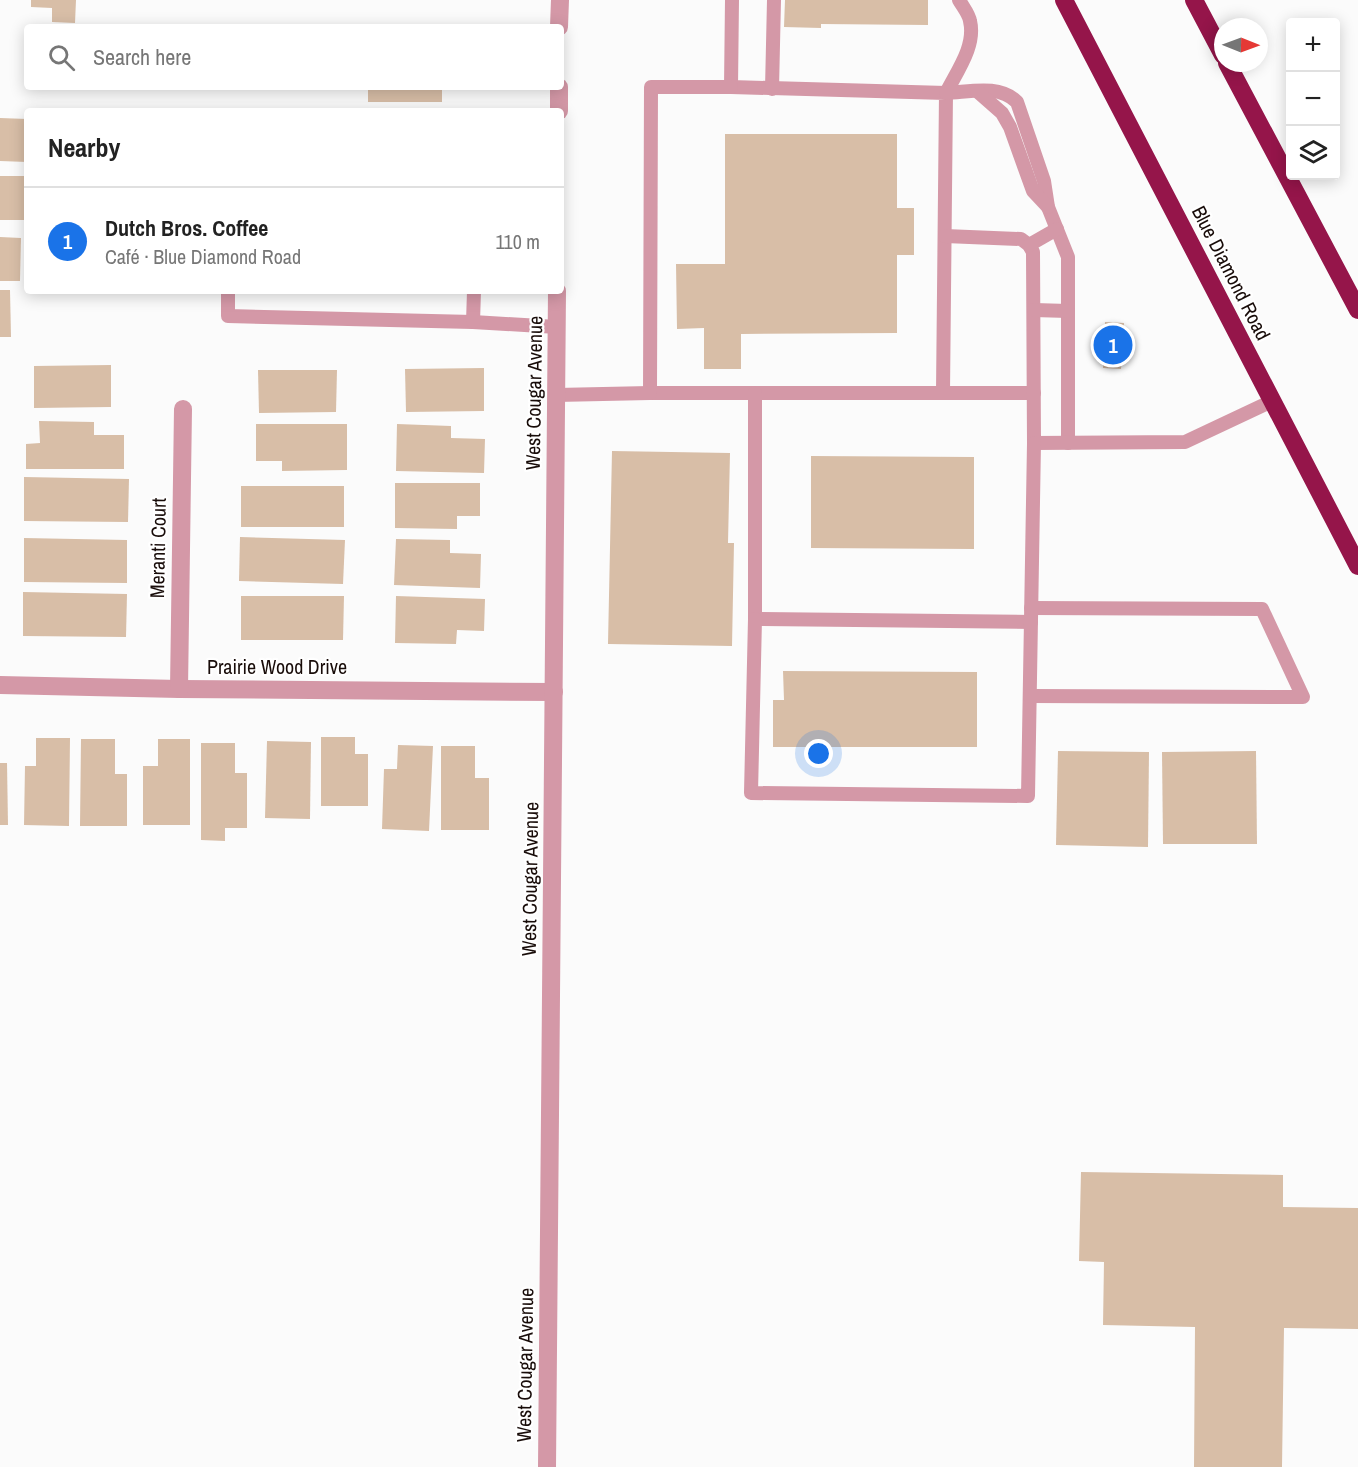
<!DOCTYPE html>
<meta charset="utf-8">
<style>
body{margin:0;font-family:"Archivo Narrow",sans-serif;background:#f2f2f2;color:#222}
.controls{position:absolute;right:18px;top:18px;display:grid;overflow:hidden;border-radius:6px;box-shadow:0 3px 15px #0003}
.controls button{width:54px;height:54px;display:grid;place-items:center;padding:0;border:0;border-bottom:2px solid #e0e0e0;background:#fff;color:#222;font:30px sans-serif}
.compass{position:absolute;left:1214px;top:18px;width:54px;height:54px;border-radius:50%;background:#fff;box-shadow:0 3px 15px #0003;rotate:91deg}
.you{position:absolute;left:819px;top:754px;width:21px;height:21px;margin:-15px;border:4px solid #fff;border-radius:50%;background:#1a73e8;box-shadow:0 0 0 9px #1a73e833}
.badge{display:grid;place-items:center;width:39px;height:39px;border-radius:50%;background:#1a73e8;color:#fff;font-size:20px;font-weight:700}
.pin{position:absolute;translate:-50% -50%;border:3px solid #fff;box-shadow:0 2px 6px #0006}
.list{margin:0;padding:0;list-style:none}
h2{display:flex;justify-content:space-between;align-items:center;height:78px;margin:0;padding:0 24px;font-size:26px}
h2 small{font-size:20px;font-weight:400;color:#767676}
.list li{display:grid;grid-template-columns:39px 1fr auto;gap:18px;align-items:center;box-sizing:border-box;height:108px;padding:0 24px;border-top:2px solid #e0e0e0}
.list b{display:block;font-size:22px;white-space:nowrap}
.list p{margin:0;font-size:20px;white-space:nowrap;color:#767676}
.list em{font-size:20px;font-style:normal;color:#767676}
.icon{flex:none;width:33px;height:33px;fill:none;stroke:currentColor;stroke-width:2;stroke-linecap:round;stroke-linejoin:round}
.map{position:relative;flex:none;width:1358px;height:1467px;overflow:hidden}
.search{position:absolute;background:#fff;box-shadow:0 3px 15px #0003;left:24px;top:24px;width:540px;height:66px;display:flex;align-items:center;gap:15px;box-sizing:border-box;padding:0 21px;border-radius:6px;color:#767676;font-size:22px}
.panel{position:absolute;background:#fff;box-shadow:0 3px 15px #0003;left:24px;top:108px;width:540px;height:186px;border-radius:6px}
.map>svg:first-child{display:block}
.building{fill:#d8bea7}
.lines{fill:none;stroke-linecap:round;stroke-linejoin:round}
.lane{stroke:#d498a7;stroke-width:14}
.street{stroke:#d498a7;stroke-width:18}
.highway{stroke:#95154a;stroke-width:18}
.labels{text-anchor:middle;stroke-width:4.5;stroke-linejoin:round;paint-order:stroke}
.street-label{font-size:20px;fill:#180c09;stroke:#fff}
</style>
<div class="map">
<svg width="1358" height="1467" viewBox="0 0 1358 1467">
<rect width="100%" height="100%" fill="#fbfbfb"/>
<g class="building">
<path d="M31 0H76L75 23 52 22V8L31 7Z"/>
<path d="M785 0H928V25L821 24V28L784 27Z"/>
<rect x="368" y="87" width="74" height="15"/>
<path d="M0 118 27 119V162L0 161Z"/>
<path d="M725 134H897V208H914V255H897V333L741 334V369H704V328L677 329 676 264H725Z"/>
<rect x="0" y="176" width="27" height="44"/>
<path d="M0 237 21 238 20 281H0Z"/>
<path d="M0 290H10L11 337H0Z"/>
<path d="M1105 322 1124 323 1121 369 1103 368Z"/>
<path d="M111 365V407L34 408V366Z"/>
<path d="M484 368V411L406 412 405 369Z"/>
<path d="M258 370H337L336 412 259 413Z"/>
<path d="M39 421 94 422V435H124V469H26V444L40 443Z"/>
<path d="M256 424H347V470L282 471V461H256Z"/>
<path d="M397 424 451 426V438L485 439 484 473 396 471Z"/>
<path d="M612 451 730 453 728 543H734L732 646 608 644Z"/>
<path d="M811 456 974 457V549L811 548Z"/>
<path d="M24 477 129 479 128 522 24 521Z"/>
<path d="M395 483H480V516H457V529L395 528Z"/>
<rect x="241" y="486" width="103" height="41"/>
<path d="M240 537 345 540 343 584 239 581Z"/>
<path d="M24 538 127 540V583L24 582Z"/>
<path d="M396 539 450 540V553L481 554 480 588 394 585Z"/>
<path d="M23 592 127 594 126 637 23 636Z"/>
<path d="M241 596H344L343 640H241Z"/>
<path d="M396 596 485 599 484 631 457 630 456 644 395 643Z"/>
<path d="M783 671 977 672V747H773V700H784Z"/>
<path d="M321 737H355V754H368V806H321Z"/>
<path d="M36 738H70L69 826 24 825 25 766H36Z"/>
<path d="M81 739H115V774H127V826H80Z"/>
<path d="M158 739H190V825H143V766H158Z"/>
<path d="M267 741 311 742 310 819 265 818Z"/>
<path d="M201 743H235V773H247V828H225V841L201 840Z"/>
<path d="M398 745 433 746 429 831 382 829 384 769H397Z"/>
<path d="M441 746H475V778H489V830H441Z"/>
<path d="M1058 751 1149 752 1148 847 1056 845Z"/>
<path d="M1256 751 1257 844H1163L1162 752Z"/>
<path d="M0 763H7L8 825H0Z"/>
<path d="M1081 1172 1283 1175V1207L1358 1208V1329L1284 1328 1282 1467H1194L1195 1327 1103 1325 1104 1262 1079 1261Z"/>
</g>
<g class="lines">
<g class="lane">
<path d="M732 0 731 87 946 93 943 392"/>
<path d="M959 0C963 7 969 14 970 21 976 46 957 71 946 93 970 92 999 84 1017 102L1044 181 1048 207 1068 257V443"/>
<path d="M731 87H651L650 393H1034"/>
<path d="M772 89 774 0"/>
<path d="M977 91 1002 113 1010 127 1033 191 1048 207"/>
<path d="M945 236 1021 239 1029 245 1033 252 1034 443 1185 442 1272 401"/>
<path d="M1029 245 1057 229"/>
<path d="M228 291V316L473 322 557 327"/>
<path d="M1034 310 1068 311"/>
<path d="M473 322 474 291"/>
<path d="M755 393V619L1031 622"/>
<path d="M556 395 650 393"/>
<path d="M755 619 751 793 1028 796 1034 443"/>
<path d="M1030 696 1303 697 1262 609 1031 608"/>
</g>
<g class="street">
<path d="M559 27 560 0"/>
<path d="M559 111V87"/>
<path d="M0 685 179 689 554 692"/>
<path d="M179 689 183 409"/>
<path d="M547 1467 557 291"/>
</g>
<g class="highway">
<path d="M1064 0 1358 566"/>
<path d="M1194 0 1223 55"/>
<path d="M1227 63 1358 310"/>
</g>
</g>
<g class="labels">
<g class="street-label">
<text transform="translate(1231 273) rotate(63)" y="7">Blue Diamond Road</text>
<text transform="translate(534 393) rotate(-89)" y="7">West Cougar Avenue</text>
<text transform="translate(158 548) rotate(-89)" y="7">Meranti Court</text>
<text x="277" y="674">Prairie Wood Drive</text>
<text transform="translate(530 879) rotate(-89)" y="7">West Cougar Avenue</text>
<text transform="translate(525 1365) rotate(-89)" y="7">West Cougar Avenue</text>
</g>
</g>
</svg>
<div class="controls">
<button>+</button>
<button>−</button>
<button><svg class="icon" aria-label="layers" viewBox="0 0 24 24"><path d="M12 4l9 5-9 5-9-5zM3 14l9 5 9-5"/></svg></button>
</div>
<svg class="compass" viewBox="-18 -18 36 36"><path d="M0-13l5 13h-10z" fill="#e53935"/><path d="M0 13l5-13h-10z" fill="#767676"/></svg>
<div class="you"></div>
<div class="pin badge" style="left:1113px;top:345px">1</div>
<div class="search"><svg class="icon" aria-label="search" viewBox="0 0 24 24"><circle cx="10" cy="10" r="6"/><path d="M15 15l6 6"/></svg>Search here</div>
<section class="panel">
<h2>Nearby<small></small></h2>
<ul class="list">
<li><span class="badge">1</span><div><b>Dutch Bros. Coffee</b><p>Café · Blue Diamond Road</p></div><em>110 m</em></li>
</ul>
</section>
</div>
